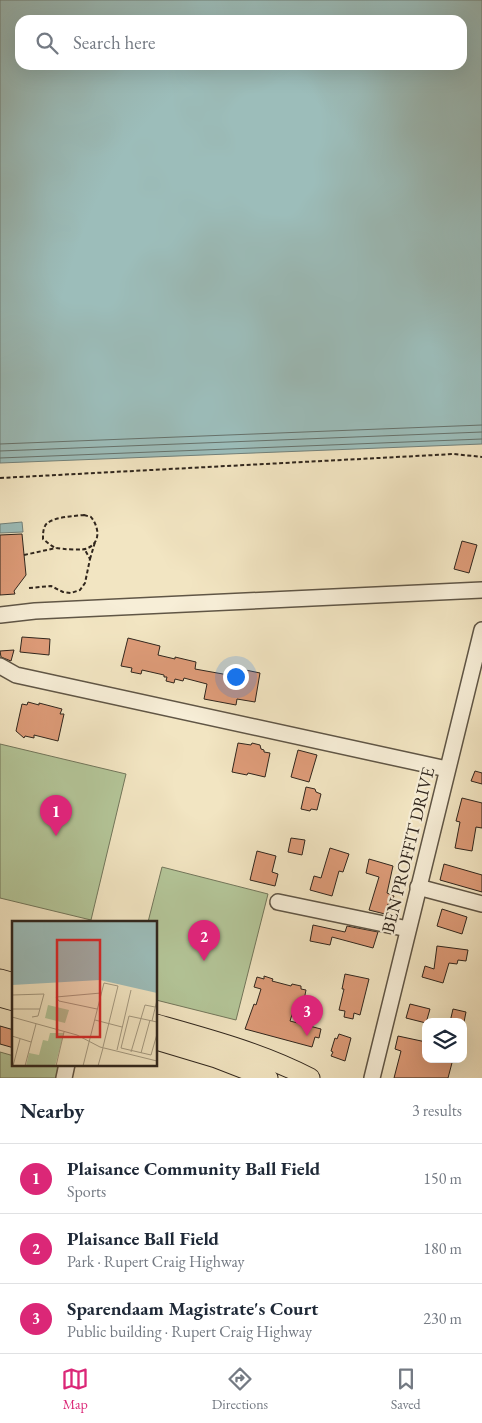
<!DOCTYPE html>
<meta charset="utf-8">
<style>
body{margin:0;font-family:"EB Garamond",serif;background:#f2f2f3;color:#1f2937}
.controls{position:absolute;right:15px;bottom:15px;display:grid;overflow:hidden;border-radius:10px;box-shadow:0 5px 20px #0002}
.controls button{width:45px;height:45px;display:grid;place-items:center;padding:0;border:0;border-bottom:1px solid #e0e1e3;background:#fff;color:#1f2937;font:25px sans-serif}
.you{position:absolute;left:235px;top:676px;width:18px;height:18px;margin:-12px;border:4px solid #fff;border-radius:50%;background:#1a73e8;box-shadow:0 0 0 8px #1a73e833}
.badge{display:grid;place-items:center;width:32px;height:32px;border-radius:50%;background:#db2777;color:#fff;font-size:16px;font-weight:700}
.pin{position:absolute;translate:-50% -41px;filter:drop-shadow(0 1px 2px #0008)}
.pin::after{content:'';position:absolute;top:26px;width:18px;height:15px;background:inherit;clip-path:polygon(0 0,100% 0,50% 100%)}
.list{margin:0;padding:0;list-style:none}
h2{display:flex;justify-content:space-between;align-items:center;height:65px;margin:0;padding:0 20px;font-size:21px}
h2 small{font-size:16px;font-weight:400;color:#747a83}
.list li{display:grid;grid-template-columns:32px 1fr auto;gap:15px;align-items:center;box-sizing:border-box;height:70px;padding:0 20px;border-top:1px solid #e0e1e3}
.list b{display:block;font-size:19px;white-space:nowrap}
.list p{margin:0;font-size:16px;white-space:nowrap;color:#747a83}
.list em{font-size:16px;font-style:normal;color:#747a83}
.icon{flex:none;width:28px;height:28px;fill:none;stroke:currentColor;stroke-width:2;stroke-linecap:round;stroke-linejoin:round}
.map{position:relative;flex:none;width:482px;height:1078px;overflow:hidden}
.search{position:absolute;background:#fff;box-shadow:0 5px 20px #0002;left:15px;right:15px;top:15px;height:55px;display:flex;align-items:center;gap:12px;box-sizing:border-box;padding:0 18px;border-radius:15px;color:#747a83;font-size:19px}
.sheet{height:275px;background:#fff}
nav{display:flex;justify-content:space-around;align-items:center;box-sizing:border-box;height:70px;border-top:1px solid #e0e1e3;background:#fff;font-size:14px;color:#747a83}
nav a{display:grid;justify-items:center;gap:2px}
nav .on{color:#db2777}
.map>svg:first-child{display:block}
.green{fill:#b4c699;stroke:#72765b}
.water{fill:#9cbdba;stroke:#71817b;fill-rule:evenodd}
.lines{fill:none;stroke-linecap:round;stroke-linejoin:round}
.shore{stroke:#66726c;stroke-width:1}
.building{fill:#dd9b78;stroke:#30261d}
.minor-casing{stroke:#605646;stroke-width:18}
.major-casing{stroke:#30261d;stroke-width:21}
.path{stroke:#30261d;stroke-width:2;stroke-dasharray:4 2.5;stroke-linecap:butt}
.minor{stroke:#f7eed7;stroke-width:15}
.major{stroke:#f2e5c2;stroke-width:19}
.labels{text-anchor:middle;stroke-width:4.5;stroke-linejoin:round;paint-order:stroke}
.street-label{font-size:18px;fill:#30261d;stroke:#f7eed7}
.inset-road{fill:none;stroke:#a49980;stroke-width:1}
.view{fill:#d62828;fill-opacity:0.15;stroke:#d62828;stroke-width:2.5}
.inset-edge{fill:none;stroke:#30261d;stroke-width:2.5}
</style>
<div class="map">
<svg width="482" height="1078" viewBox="0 0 482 1078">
<rect width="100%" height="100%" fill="#f2e5c2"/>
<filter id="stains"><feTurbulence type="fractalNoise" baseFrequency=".004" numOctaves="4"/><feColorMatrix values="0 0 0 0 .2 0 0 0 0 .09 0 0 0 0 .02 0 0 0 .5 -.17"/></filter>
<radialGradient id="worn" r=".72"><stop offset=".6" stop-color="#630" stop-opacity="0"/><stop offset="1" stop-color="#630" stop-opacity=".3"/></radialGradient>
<g class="green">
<path d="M0 744 126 774 91 920 0 898Z"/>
<path d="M162 867 268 894 236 1020 156 1000V922H148Z"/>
<path d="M0 1052 14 1056V1064H67L64 1078H0Z"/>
</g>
<g class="water">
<path d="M0 0H482V444L0 463ZM20 20H462V65H20Z"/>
<path d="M22 522 23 532 0 533V524Z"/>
</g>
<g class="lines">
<g class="shore">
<path d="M0 444 482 425"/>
<path d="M0 451 482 432"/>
<path d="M0 458 482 439"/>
</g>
</g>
<g class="building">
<path d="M22 534 26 575 14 591 15 594 0 595V535Z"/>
<path d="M462 541 477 545 469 573 454 569Z"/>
<path d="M22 637 50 639 49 655 20 652Z"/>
<path d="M128 638 160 646 158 655 175 659V657L196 662 195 669 234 676 236 668 260 673 255 702 237 699 236 705 204 699 207 684 184 678 183 681 175 679 174 683 166 681 167 677H164V675L142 670 141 674 131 672 132 668 121 666Z"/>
<path d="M14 650 11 661 1 657 0 651Z"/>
<path d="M28 702 39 705V703L62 709 60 714H64L58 741 34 735V738L25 736 24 738 16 731 22 704 27 705Z"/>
<path d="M238 743 251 745 252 743 260 745 261 749 264 750V752L270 753 265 777 248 773 247 775 232 772Z"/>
<path d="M298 750 317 755 309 782 291 777Z"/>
<path d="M475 771 482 773V784L471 781Z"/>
<path d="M306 787 315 789 316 792 321 794 317 810 311 809 310 811 301 809Z"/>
<path d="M462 798 482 803V828L476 827 472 851 455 848 460 822 456 821Z"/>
<path d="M291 838 305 840 302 855 288 852Z"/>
<path d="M330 848 349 854 343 872 339 871 332 896 310 890 314 876 321 878Z"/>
<path d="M257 851 276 856 272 872 278 874 275 886 250 880Z"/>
<path d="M369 859 393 866 387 893 394 896 391 905 388 904 385 914 369 910 379 877 366 873Z"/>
<path d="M444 864 482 875V892L440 880Z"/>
<path d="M442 909 467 917 462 934 437 926Z"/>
<path d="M313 925 345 932 347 926 378 932 373 948 332 937 330 945 310 941Z"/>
<path d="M437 946 468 950 466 961 458 960 457 964 449 963 443 983 422 977 425 966 434 969Z"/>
<path d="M345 974 369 979 360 1015 354 1013 353 1019 344 1017 345 1011 339 1010 344 989H342Z"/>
<path d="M264 976 273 979 272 981 291 986 292 984 301 986V989L306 990 304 1000 298 999 296 1006 295 1005 290 1021 321 1029 319 1038 315 1037 312 1047 245 1029 254 1004 256 1005 261 989 254 987 257 977 264 979Z"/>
<path d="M410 1004 430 1009 426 1023 406 1018Z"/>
<path d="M453 1009 466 1012 464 1022H450Z"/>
<path d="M0 1026 14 1030V1048L0 1044Z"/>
<path d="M339 1034 351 1038 345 1061 331 1056 333 1052 331 1051 335 1038 337 1039Z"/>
<path d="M398 1036 426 1042V1059H453L448 1078H394L401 1051 395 1049Z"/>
</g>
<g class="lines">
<g class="minor-casing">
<g id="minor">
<path d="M0 615 35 611 482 590"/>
<path d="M0 666 16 675 447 769"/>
<path d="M418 887 482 904"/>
<path d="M278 902 408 929"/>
<path d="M64 1078 67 1064"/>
<path d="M372 1078 482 630"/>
</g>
</g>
<g class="major-casing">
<g id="major">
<path d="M0 979 14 983"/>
<path d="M0 997 14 1001"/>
<path d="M156 1024C209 1039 262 1053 310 1078"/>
<path d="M156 1040 216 1058 268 1078"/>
</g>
</g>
<g class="path">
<path d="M0 478 454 454 482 457"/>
<path d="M84 515 91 517C99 527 101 542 88 548 84 551 61 549 56 548 51 546 47 542 43 539 43 534 43 530 45 526 49 517 75 516 84 515Z"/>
<path d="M24 555 56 548"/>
<path d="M90 559 95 542"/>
<path d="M29 588 51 586 63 592 71 593 80 590 85 583 90 559 85 550"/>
</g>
<use href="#minor" class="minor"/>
<use href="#major" class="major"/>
</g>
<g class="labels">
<g class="street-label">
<text transform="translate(408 850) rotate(-76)" y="6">BEN PROFFIT DRIVE</text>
</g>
</g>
<g transform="translate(12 921)">
<rect width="145" height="145" fill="#f2e5c2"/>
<path d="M36 84 57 89 53 102 33 97ZM38 112H52L43 145H14L17 132 27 134 31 119 36 120Z" fill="#b4c699"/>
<path d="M0 0H145V72L88 59 0 64Z" fill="#9cbdba"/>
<path class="inset-road" d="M0 74 32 73 26 95 20 96M0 88H28M85 88 47 80 44 76 89 72M0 96 65 114 88 126 145 140M83 99 110 106M140 100 145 79M0 115 19 121M105 129 119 69M119 131 133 84 143 86M129 132 138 99M139 134 109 127 117 95 145 101M139 134 145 113M1 145 8 118M13 145 24 103M44 145 52 111M71 145 92 62 106 65 91 126M86 145 91 127"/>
<path class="view" d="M45 19H88V116H45Z"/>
<rect width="145" height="145" class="inset-edge"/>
</g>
<rect width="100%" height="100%" filter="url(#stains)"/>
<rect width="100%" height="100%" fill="url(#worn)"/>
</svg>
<div class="controls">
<button><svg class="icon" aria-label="layers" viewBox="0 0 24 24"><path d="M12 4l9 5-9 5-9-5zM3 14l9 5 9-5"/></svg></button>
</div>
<div class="you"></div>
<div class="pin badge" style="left:56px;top:836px">1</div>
<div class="pin badge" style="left:204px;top:961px">2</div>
<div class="pin badge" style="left:307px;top:1036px">3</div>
<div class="search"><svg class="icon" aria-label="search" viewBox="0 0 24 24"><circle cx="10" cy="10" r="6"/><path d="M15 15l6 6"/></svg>Search here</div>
</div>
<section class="sheet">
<h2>Nearby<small>3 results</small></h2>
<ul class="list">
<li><span class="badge">1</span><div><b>Plaisance Community Ball Field</b><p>Sports</p></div><em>150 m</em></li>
<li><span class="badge">2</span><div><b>Plaisance Ball Field</b><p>Park · Rupert Craig Highway</p></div><em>180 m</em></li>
<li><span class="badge">3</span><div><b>Sparendaam Magistrate's Court</b><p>Public building · Rupert Craig Highway</p></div><em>230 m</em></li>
</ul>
</section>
<nav>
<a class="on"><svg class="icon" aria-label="map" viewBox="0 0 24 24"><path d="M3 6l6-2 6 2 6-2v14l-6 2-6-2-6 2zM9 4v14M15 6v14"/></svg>Map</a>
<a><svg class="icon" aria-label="directions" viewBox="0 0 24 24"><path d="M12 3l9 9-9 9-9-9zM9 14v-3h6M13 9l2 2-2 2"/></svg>Directions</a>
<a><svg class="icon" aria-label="saved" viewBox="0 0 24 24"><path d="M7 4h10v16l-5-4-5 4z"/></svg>Saved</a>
</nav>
